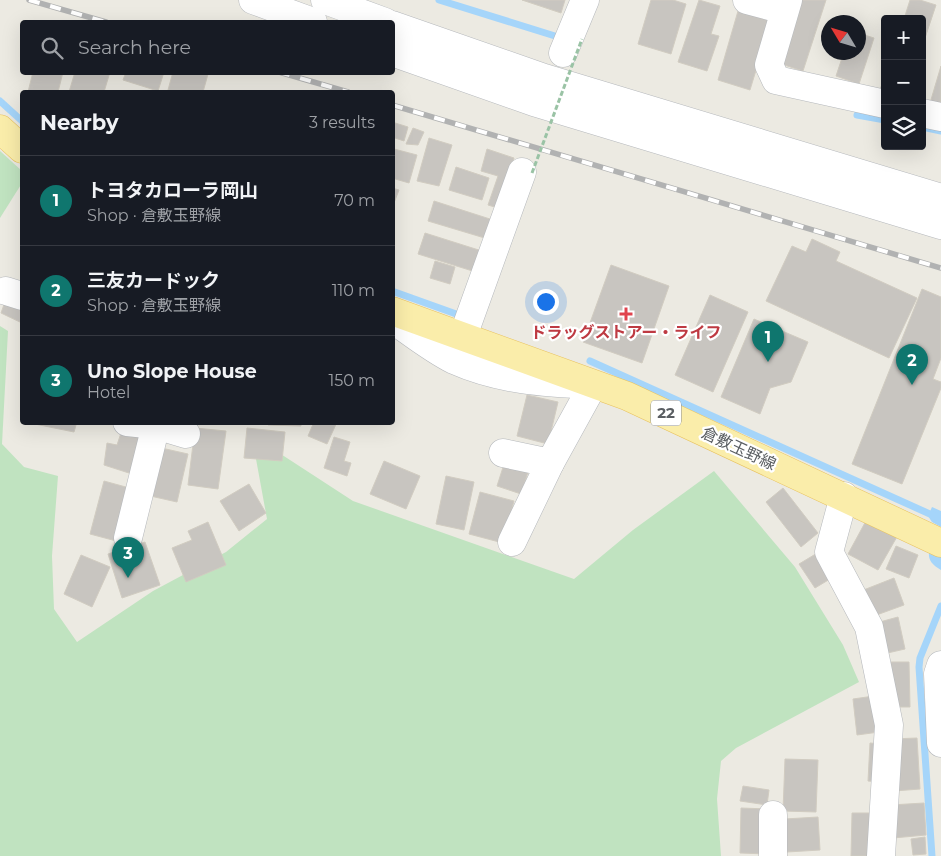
<!DOCTYPE html>
<meta charset="utf-8">
<style>
body{margin:0;font-family:Montserrat,"Noto Sans JP",sans-serif;background:#20242c;color:#f1f3f6}
.controls{position:absolute;right:15px;top:15px;display:grid;overflow:hidden;border-radius:5px;box-shadow:0 5px 20px #0002}
.controls button{width:45px;height:45px;display:grid;place-items:center;padding:0;border:0;border-bottom:1px solid #363941;background:#171b24;color:#f1f3f6;font:25px sans-serif}
.compass{position:absolute;left:821px;top:15px;width:45px;height:45px;border-radius:50%;background:#171b24;box-shadow:0 5px 20px #0002;rotate:308deg}
.you{position:absolute;left:545px;top:301px;width:18px;height:18px;margin:-12px;border:4px solid #fff;border-radius:50%;background:#1a73e8;box-shadow:0 0 0 8px #1a73e833}
.badge{display:grid;place-items:center;width:32px;height:32px;border-radius:50%;background:#0f766e;color:#fff;font-size:16px;font-weight:700}
.pin{position:absolute;translate:-50% -41px;filter:drop-shadow(0 1px 2px #0008)}
.pin::after{content:'';position:absolute;top:26px;width:18px;height:15px;background:inherit;clip-path:polygon(0 0,100% 0,50% 100%)}
.list{margin:0;padding:0;list-style:none}
h2{display:flex;justify-content:space-between;align-items:center;height:65px;margin:0;padding:0 20px;font-size:21px}
h2 small{font-size:16px;font-weight:400;color:#9ea1a6}
.list li{display:grid;grid-template-columns:32px 1fr auto;gap:15px;align-items:center;box-sizing:border-box;height:90px;padding:0 20px;border-top:1px solid #363941}
.list b{display:block;font-size:19px;white-space:nowrap}
.list p{margin:0;font-size:16px;white-space:nowrap;color:#9ea1a6}
.list em{font-size:16px;font-style:normal;color:#9ea1a6}
.icon{flex:none;width:28px;height:28px;fill:none;stroke:currentColor;stroke-width:2;stroke-linecap:round;stroke-linejoin:round}
.map{position:relative;flex:none;width:941px;height:856px;overflow:hidden}
.search{position:absolute;background:#171b24;box-shadow:0 5px 20px #0002;left:20px;top:20px;width:375px;height:55px;display:flex;align-items:center;gap:12px;box-sizing:border-box;padding:0 18px;border-radius:5px;color:#9ea1a6;font-size:19px}
.panel{position:absolute;background:#171b24;box-shadow:0 5px 20px #0002;left:20px;top:90px;width:375px;height:335px;border-radius:5px}
.map>svg:first-child{display:block}
.green{fill:#c0e3c0}
.water{fill:#a5d5fa}
.lines{fill:none;stroke-linecap:round;stroke-linejoin:round}
.stream{stroke:#a5d5fa;stroke-width:7}
.building{fill:#c8c5c0;stroke:#d1ccc1}
.minor-casing{stroke:#b5b8bc;stroke-width:29}
.major-casing{stroke:#e8c25f;stroke-width:29}
.minor{stroke:#fff;stroke-width:28}
.major{stroke:#faedaa;stroke-width:28}
.rail-casing{stroke:#b1b2b2;stroke-width:5.5}
.rail{stroke:#fff;stroke-width:4;stroke-dasharray:11;stroke-linecap:butt}
.path-bridge{stroke:#9ac3a5;stroke-width:3;stroke-dasharray:5 2.5;stroke-linecap:butt}
.health-dot{fill:#e0444e;stroke:#fff;stroke-width:2}
.labels{text-anchor:middle;stroke-width:4.5;stroke-linejoin:round;paint-order:stroke}
.shield{fill:#fff;stroke:#8c8e91;stroke-width:1}
.shield-label{font-size:15px;font-weight:bold;fill:#5a5e62}
.health-label{font-size:16px;font-weight:bold;fill:#be3a42;stroke:#fff}
.street-label{font-size:16px;fill:#5a5e62;stroke:#fff}
</style>
<div class="map">
<svg width="941" height="856" viewBox="0 0 941 856">
<rect width="100%" height="100%" fill="#eceae2"/>
<g class="green">
<path d="M0 151 22 171V183L0 218Z"/>
<path d="M0 326 8 331 2 444 24 467 58 476 52 556 54 609 77 642 153 591 226 552 267 519 256 459 270 447 353 501 574 579 633 530 714 471 795 567 843 645 859 682 736 748 721 761 717 799 721 856H0Z"/>
</g>
<path class="water" d="M932 507 941 511V570C919 558 932 545 941 527L932 522 928 516Z"/>
<g class="lines">
<g class="stream">
<path d="M439 0 555 36"/>
<path d="M0 101 22 121"/>
<path d="M857 115 885 120"/>
<path d="M922 127 941 131"/>
<path d="M392 291 459 315"/>
<path d="M590 361 941 519"/>
<path d="M932 856 919 667 920 658 941 606"/>
</g>
</g>
<g class="building">
<path d="M522 0H565L561 13Z"/>
<path d="M651 0H673L686 4 671 54 638 44Z"/>
<path d="M699 0 720 6 711 34 719 36 707 71 678 62Z"/>
<path d="M798 0H826L803 71 778 63Z"/>
<path d="M910 0H920L936 5 922 47V19H904Z"/>
<path d="M738 11 771 21 750 90 718 80Z"/>
<path d="M858 33 874 38 859 84 836 76 844 52H858Z"/>
<path d="M941 66V106L930 103Z"/>
<path d="M33 72H63L58 92H28Z"/>
<path d="M75 72H110L104 92H69Z"/>
<path d="M126 72H164L158 91 123 80Z"/>
<path d="M173 72 208 74 203 92H177L168 90Z"/>
<path d="M885 77V94L879 92Z"/>
<path d="M392 122 408 127 404 141 392 137Z"/>
<path d="M413 128 424 132 418 145 406 144Z"/>
<path d="M429 138 452 145 439 186 417 181Z"/>
<path d="M394 149 417 155 409 183 392 178Z"/>
<path d="M487 149 514 158 498 208 488 205 498 176 481 171Z"/>
<path d="M456 167 489 178 482 200 449 190Z"/>
<path d="M392 188 399 190 392 208Z"/>
<path d="M434 201 493 220 488 239 428 221Z"/>
<path d="M425 233 485 252 479 273 418 254Z"/>
<path d="M812 239 840 252 836 261 917 298 889 358 766 301 792 246 806 252Z"/>
<path d="M435 261 455 267 450 284 430 278Z"/>
<path d="M611 265 669 286 642 363 583 342Z"/>
<path d="M922 289 941 297V358L933 379 941 382V388L902 484 852 464Z"/>
<path d="M710 295 748 312 713 392 675 375Z"/>
<path d="M6 299 22 306V323L1 313Z"/>
<path d="M754 319 808 342 791 382 770 388 760 414 721 397Z"/>
<path d="M527 395 558 402 548 444 517 436Z"/>
<path d="M67 422 76 425 74 432 30 423Z"/>
<path d="M268 422H301V426L268 425Z"/>
<path d="M314 422H337L327 444 308 436Z"/>
<path d="M195 428 226 431 218 489 188 485Z"/>
<path d="M247 428 285 432 282 461 244 458Z"/>
<path d="M122 430 143 436 132 474 104 465 107 443 117 445Z"/>
<path d="M334 437 350 442 344 461 351 463 347 476 324 468Z"/>
<path d="M157 447 188 454 177 502 146 495Z"/>
<path d="M384 461 420 476 406 509 370 494Z"/>
<path d="M505 461 529 469 521 494 497 486Z"/>
<path d="M446 476 474 482 464 530 436 524Z"/>
<path d="M104 481 133 489 120 542 90 534Z"/>
<path d="M249 484 266 513 239 531 220 501Z"/>
<path d="M783 488 818 533 801 547 766 502Z"/>
<path d="M480 492 514 501 503 543 469 534Z"/>
<path d="M867 519 898 535 878 570 848 554Z"/>
<path d="M208 522 226 565 186 582 172 548 192 540 188 531Z"/>
<path d="M145 542 160 585 122 598 108 554Z"/>
<path d="M896 546 918 555 909 578 886 569Z"/>
<path d="M819 552 835 576 815 588 799 564Z"/>
<path d="M81 555 110 567 92 607 64 594Z"/>
<path d="M894 578 904 605 871 617 861 591Z"/>
<path d="M898 617 905 649 883 654 876 623Z"/>
<path d="M891 662H909L910 707H892Z"/>
<path d="M874 696 879 732 857 735 853 699Z"/>
<path d="M917 738 920 789 894 791 892 739Z"/>
<path d="M870 743 882 744 880 782 868 781Z"/>
<path d="M785 759 818 760 816 812 783 811Z"/>
<path d="M743 786 769 790 767 805 740 801Z"/>
<path d="M924 803 926 835 893 838 891 805Z"/>
<path d="M741 808 768 809 767 854 740 853Z"/>
<path d="M852 813H876L875 856H851Z"/>
<path d="M818 817 820 850 787 852 785 819Z"/>
<path d="M925 837 926 854 913 855 911 839Z"/>
</g>
<g class="lines">
<g class="minor-casing">
<g id="minor">
<path d="M253 0 313 22"/>
<path d="M325 0 385 22"/>
<path d="M747 0 784 10"/>
<path d="M788 0 769 65 776 80 885 104"/>
<path d="M392 25 544 78 941 198"/>
<path d="M392 52 534 102 941 225"/>
<path d="M563 53 585 0"/>
<path d="M922 113 941 117"/>
<path d="M6 291 22 296"/>
<path d="M392 319C412 333 432 349 454 360 499 380 544 383 593 385L550 463 503 453"/>
<path d="M463 336 522 172"/>
<path d="M127 422 156 425 186 434"/>
<path d="M844 496 829 552 869 627 889 725 881 856"/>
<path d="M128 538 156 425"/>
<path d="M512 542 550 463"/>
<path d="M941 665 938 674 941 743"/>
<path d="M773 856V815"/>
</g>
</g>
<g class="major-casing">
<g id="major">
<path d="M0 129 22 149"/>
<path d="M392 311 627 396 941 543"/>
</g>
</g>
<use href="#minor" class="minor"/>
<use href="#major" class="major"/>
<g class="rail-casing">
<g id="rail">
<path d="M29 0 106 22"/>
<path d="M279 72 348 92"/>
<path d="M392 105 941 268"/>
</g>
</g>
<use href="#rail" class="rail"/>
<path class="path-bridge" d="M532 173 582 39"/>
</g>
<path class="health-dot" d="M623.5 306.5h5v5h5v5h-5v5h-5v-5h-5v-5h5z"/>
<g class="labels">
<rect class="shield" x="651" y="400.5" width="30" height="25" rx="4"/>
<g class="shield-label">
<text x="666" y="418">22</text>
</g>
<g class="health-label">
<text x="626" y="338">ドラッグストアー・ライフ</text>
</g>
<g class="street-label">
<text transform="translate(739 448) rotate(25)" y="6">倉敷玉野線</text>
</g>
</g>
</svg>
<div class="controls">
<button>+</button>
<button>−</button>
<button><svg class="icon" aria-label="layers" viewBox="0 0 24 24"><path d="M12 4l9 5-9 5-9-5zM3 14l9 5 9-5"/></svg></button>
</div>
<svg class="compass" viewBox="-18 -18 36 36"><path d="M0-13l5 13h-10z" fill="#e53935"/><path d="M0 13l5-13h-10z" fill="#9ea1a6"/></svg>
<div class="you"></div>
<div class="pin badge" style="left:768px;top:362px">1</div>
<div class="pin badge" style="left:912px;top:385px">2</div>
<div class="pin badge" style="left:128px;top:578px">3</div>
<div class="search"><svg class="icon" aria-label="search" viewBox="0 0 24 24"><circle cx="10" cy="10" r="6"/><path d="M15 15l6 6"/></svg>Search here</div>
<section class="panel">
<h2>Nearby<small>3 results</small></h2>
<ul class="list">
<li><span class="badge">1</span><div><b>トヨタカローラ岡山</b><p>Shop · 倉敷玉野線</p></div><em>70 m</em></li>
<li><span class="badge">2</span><div><b>三友カードック</b><p>Shop · 倉敷玉野線</p></div><em>110 m</em></li>
<li><span class="badge">3</span><div><b>Uno Slope House</b><p>Hotel</p></div><em>150 m</em></li>
</ul>
</section>
</div>
